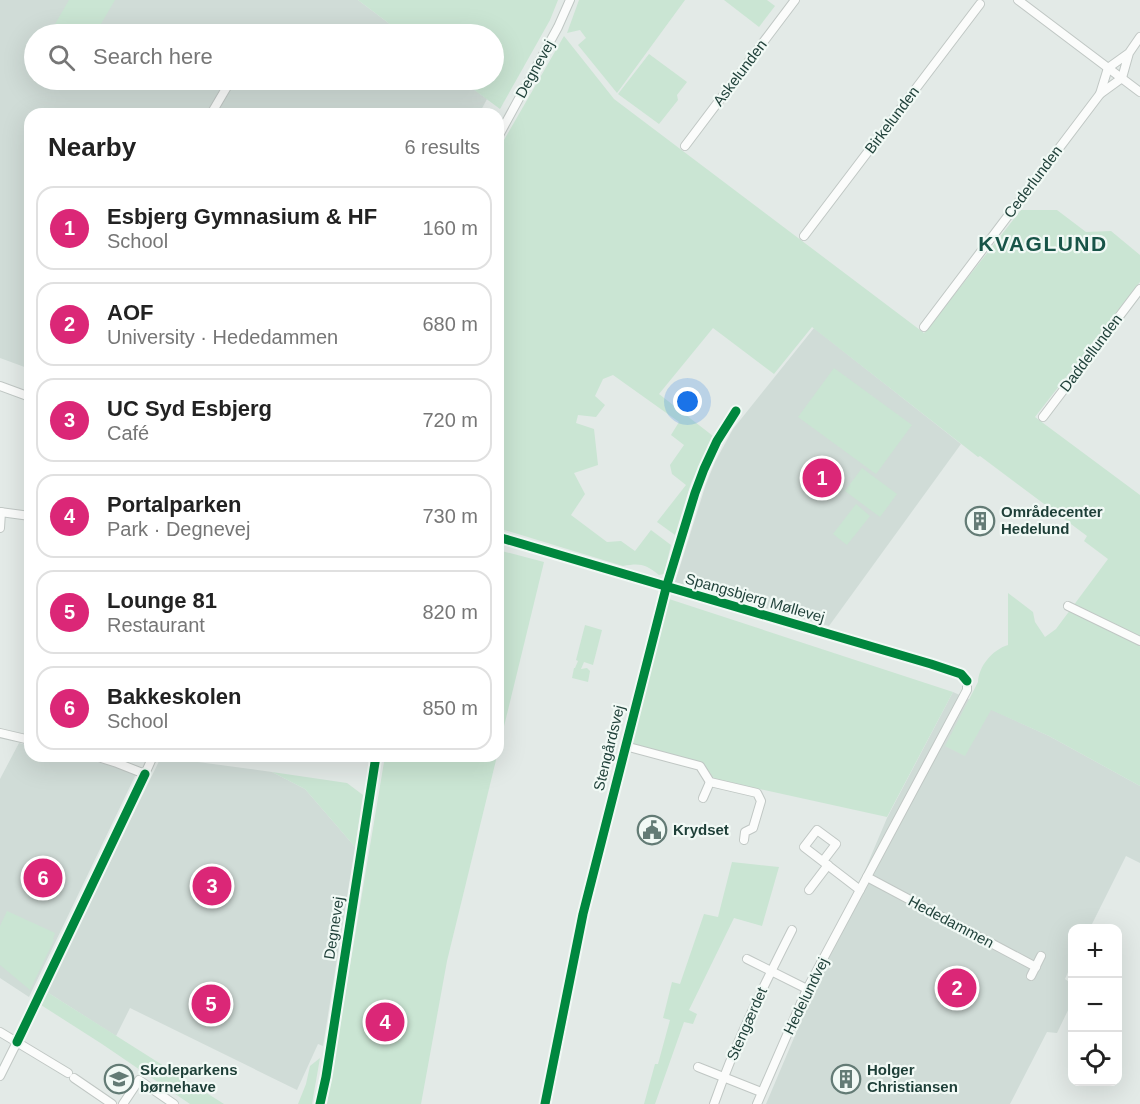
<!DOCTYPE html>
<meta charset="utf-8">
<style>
body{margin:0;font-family:Helvetica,sans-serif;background:#f6f6f6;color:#222}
.controls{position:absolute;right:18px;bottom:18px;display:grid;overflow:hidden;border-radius:12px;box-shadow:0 6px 24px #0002}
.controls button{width:54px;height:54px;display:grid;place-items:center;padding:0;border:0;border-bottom:2px solid #e0e0e0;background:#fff;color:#222;font:30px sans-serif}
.you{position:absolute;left:688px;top:402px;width:21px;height:21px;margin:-15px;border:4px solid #fff;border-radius:50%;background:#1a73e8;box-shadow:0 0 0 9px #1a73e833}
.badge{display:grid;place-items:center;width:39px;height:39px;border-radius:50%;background:#db2777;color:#fff;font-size:20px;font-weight:700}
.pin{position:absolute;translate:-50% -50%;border:3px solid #fff;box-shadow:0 2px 6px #0006}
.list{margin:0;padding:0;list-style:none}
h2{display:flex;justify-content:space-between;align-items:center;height:78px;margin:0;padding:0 24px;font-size:26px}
h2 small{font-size:20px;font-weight:400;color:#767676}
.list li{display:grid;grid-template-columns:39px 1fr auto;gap:18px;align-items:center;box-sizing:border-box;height:84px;margin:0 12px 12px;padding:0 12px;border:2px solid #e0e0e0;border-radius:18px}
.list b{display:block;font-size:22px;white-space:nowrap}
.list p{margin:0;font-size:20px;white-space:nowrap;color:#767676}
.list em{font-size:20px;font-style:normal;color:#767676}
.icon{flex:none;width:33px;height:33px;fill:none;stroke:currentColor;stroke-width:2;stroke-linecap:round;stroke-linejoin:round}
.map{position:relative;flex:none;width:1140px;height:1104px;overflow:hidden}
.search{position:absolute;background:#fff;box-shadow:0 6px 24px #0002;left:24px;top:24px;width:480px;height:66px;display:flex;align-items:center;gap:15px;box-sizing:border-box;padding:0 21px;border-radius:33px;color:#767676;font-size:22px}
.panel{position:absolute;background:#fff;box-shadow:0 6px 24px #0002;left:24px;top:108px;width:480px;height:654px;border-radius:18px}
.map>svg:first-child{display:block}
.built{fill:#d0dcd7}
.green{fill:#cae5d3}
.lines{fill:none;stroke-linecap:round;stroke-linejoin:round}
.minor-casing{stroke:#c0c7c4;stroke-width:10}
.minor{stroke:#fbfcfb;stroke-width:8}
.cycleway-casing{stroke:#f1f9f5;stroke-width:13}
.cycleway{stroke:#00873e;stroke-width:9}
.labels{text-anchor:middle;stroke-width:4.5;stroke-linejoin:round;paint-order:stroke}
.street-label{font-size:15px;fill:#1e3f38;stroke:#f1f9f5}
.poi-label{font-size:15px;font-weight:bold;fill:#1e3f38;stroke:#f1f9f5;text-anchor:start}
.district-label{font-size:21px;font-weight:bold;letter-spacing:1.5px;fill:#185448;stroke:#f1f9f5}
</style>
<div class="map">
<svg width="1140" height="1104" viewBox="0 0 1140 1104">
<rect width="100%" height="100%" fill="#e3eae7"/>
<g class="built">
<path d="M0 0H358L403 34H34V80H461L487 99 479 114H30V369L0 358Z"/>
<path d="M814 328 961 444 829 626 675 582 706 484 715 462 733 429Z"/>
<path d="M953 692 1049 736 1140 786V863L1126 856 1090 928H1072V963L1065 979 1072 984V1002L1057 1033 1047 1032 1010 1104H766L887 818Z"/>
<path d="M19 743 30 746V756H72L105 764 136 774 29 997 0 978V779Z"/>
<path d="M161 757 272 772 305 789 355 847 323 1046 318 1044 297 1090 130 1008 116 1036 47 992Z"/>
</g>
<g class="green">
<path d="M69 0H115L95 34H74L55 24Z"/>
<path d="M358 0H558L550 20 500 109 461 80H494V34H403Z"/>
<path d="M579 0H685L617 93 578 45 586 38 580 30 567 33Z"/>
<path d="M724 0H767L775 6 759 27Z"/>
<path d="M564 36 614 99 924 333 1021 210H1057L1086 232 1111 231 1140 255V282L1035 417 1140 495V786L1049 736 991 710 965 756 945 746 978 682C979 666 992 650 1008 645V593L1033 612 1035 622 1045 637 1056 629 1108 559 1084 541 1087 536 980 456 978 457 812 327 774 374 713 328 659 394 713 436 691 483 675 535 657 522 686 485 672 474 670 465 684 445 671 435 679 422 613 375 603 379 595 396 605 405 596 417 578 415 576 423 594 429 598 465 574 473 585 494 571 515 607 542 621 541 635 551 651 530 671 545 664 574 659 575C645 564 640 563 623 566L498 528V156L504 140Z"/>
<path d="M649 54 687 82 677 95 678 100 659 124 618 94Z"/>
<path d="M834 368 912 425 876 474 798 417Z"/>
<path d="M862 468 897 494 880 517 845 491Z"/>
<path d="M856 504 870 516 847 545 833 534Z"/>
<path d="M498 550 544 562 498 751Z"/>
<path d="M669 599 953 692 887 817 714 779 703 763 632 745Z"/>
<path d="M585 625 602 630 593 665 584 662 581 669 587 668 590 671 588 682 572 678 574 668H575L578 661 576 660Z"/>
<path d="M385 756H497L447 961 421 1104H327Z"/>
<path d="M272 772 347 783 363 795 355 847 305 789Z"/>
<path d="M732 862 779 867 762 926 734 918 689 1010 697 1014 693 1024 684 1022 655 1104H644L655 1064H658L670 1020 663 1018 672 982 680 984 704 914 718 917Z"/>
<path d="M7 911 55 933 53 939 54 940 30 990 0 965V926Z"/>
<path d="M47 992 224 1104H190L102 1044 41 1005Z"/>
<path d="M320 1058 312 1104H298L306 1084 310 1066Z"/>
</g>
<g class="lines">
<g class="minor-casing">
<g id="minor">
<path d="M1018 0 1140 92"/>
<path d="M1129 53 1108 68 1100 94 1122 78 1129 53 1140 37"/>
<path d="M211 114 231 80"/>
<path d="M498 137 558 27 570 0"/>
<path d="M685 146 795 0"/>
<path d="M804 236 980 4"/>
<path d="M924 327 1100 94"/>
<path d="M0 386 30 397"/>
<path d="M1043 417 1140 289"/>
<path d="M0 512 30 516"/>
<path d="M0 528 1 512"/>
<path d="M498 537 931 664 961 674 967 681V690L807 989 757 1104"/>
<path d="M1068 606 1140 641"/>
<path d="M0 733 30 740"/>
<path d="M625 746 700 766 710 782 757 793 761 801 753 828 745 832 744 840"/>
<path d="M95 756 117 763 145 774 153 756"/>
<path d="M703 798 710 782"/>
<path d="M823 861 836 844 817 830 804 847 860 890"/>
<path d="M867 877 1036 967"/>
<path d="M809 890 828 865"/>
<path d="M747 959 807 989"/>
<path d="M1031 976 1041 956"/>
<path d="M0 1032 68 1073"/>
<path d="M698 1067 761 1092"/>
<path d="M0 1076 17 1042"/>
<path d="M74 1078 112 1104"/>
<path d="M123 1104 139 1080 174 1104"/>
<path d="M320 1104 326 1077 376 756"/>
<path d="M545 1104 583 914 666 588 695 493 704 469 717 441 736 411"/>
<path d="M714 1104C735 1044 763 987 792 930"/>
</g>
</g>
<use href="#minor" class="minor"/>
<g class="cycleway-casing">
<g id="cycleway">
<path d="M498 537 931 664 961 674 967 681"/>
<path d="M17 1042 145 774"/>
<path d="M320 1104 326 1077 376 756"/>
<path d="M545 1104 583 914 666 588 695 493 704 469 717 441 736 411"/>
</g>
</g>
<use href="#cycleway" class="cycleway"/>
</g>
<defs>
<g id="building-ring" transform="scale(1.5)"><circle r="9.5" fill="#f1f9f5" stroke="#637b75" stroke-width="1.5"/><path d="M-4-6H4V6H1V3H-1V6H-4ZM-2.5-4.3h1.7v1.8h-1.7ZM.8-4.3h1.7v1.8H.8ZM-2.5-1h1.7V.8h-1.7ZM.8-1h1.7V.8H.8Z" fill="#637b75"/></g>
<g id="civic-ring" transform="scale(1.5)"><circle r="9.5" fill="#f1f9f5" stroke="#637b75" stroke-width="1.5"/><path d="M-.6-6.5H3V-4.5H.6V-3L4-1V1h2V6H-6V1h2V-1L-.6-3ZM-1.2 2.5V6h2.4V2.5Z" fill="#637b75"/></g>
<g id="school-ring" transform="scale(1.5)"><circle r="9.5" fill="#f1f9f5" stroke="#637b75" stroke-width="1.5"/><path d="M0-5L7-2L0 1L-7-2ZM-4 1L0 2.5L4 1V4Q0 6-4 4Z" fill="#637b75"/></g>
</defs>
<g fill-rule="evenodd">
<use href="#building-ring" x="980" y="521"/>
<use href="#civic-ring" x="652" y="830"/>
<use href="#school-ring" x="119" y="1079"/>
<use href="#building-ring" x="846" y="1079"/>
</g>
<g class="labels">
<g class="street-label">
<text transform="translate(535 69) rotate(-61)" y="5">Degnevej</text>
<text transform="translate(740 73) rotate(-53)" y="5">Askelunden</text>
<text transform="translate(892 120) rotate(-53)" y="5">Birkelunden</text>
<text transform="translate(1033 182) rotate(-53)" y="5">Cederlunden</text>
<text transform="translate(1091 353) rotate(-53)" y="5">Daddellunden</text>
<text transform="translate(755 598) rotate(16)" y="5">Spangsbjerg Møllevej</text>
<text transform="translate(609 748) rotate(-76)" y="5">Stengårdsvej</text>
<text transform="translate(951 922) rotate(28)" y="5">Hededammen</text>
<text transform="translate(334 928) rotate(-81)" y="5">Degnevej</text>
<text transform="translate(806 996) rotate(-64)" y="5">Hedelundvej</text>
<text transform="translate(747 1024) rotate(-66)" y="5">Stengærdet</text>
</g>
<g class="poi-label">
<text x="1001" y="517">Områdecenter<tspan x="1001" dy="17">Hedelund</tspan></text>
<text x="673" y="835">Krydset</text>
<text x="140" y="1075">Skoleparkens<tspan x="140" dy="17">børnehave</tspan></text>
<text x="867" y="1075">Holger<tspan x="867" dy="17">Christiansen</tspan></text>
</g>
<g class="district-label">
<text x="1043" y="251">KVAGLUND</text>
</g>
</g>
</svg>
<div class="controls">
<button>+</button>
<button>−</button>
<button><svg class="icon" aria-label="locate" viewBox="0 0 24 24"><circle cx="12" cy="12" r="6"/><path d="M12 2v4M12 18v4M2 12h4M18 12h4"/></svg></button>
</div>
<div class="you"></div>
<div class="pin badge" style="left:822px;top:478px">1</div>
<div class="pin badge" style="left:957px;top:988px">2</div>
<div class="pin badge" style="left:212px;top:886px">3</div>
<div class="pin badge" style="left:385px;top:1022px">4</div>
<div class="pin badge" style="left:211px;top:1004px">5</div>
<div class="pin badge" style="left:43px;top:878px">6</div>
<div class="search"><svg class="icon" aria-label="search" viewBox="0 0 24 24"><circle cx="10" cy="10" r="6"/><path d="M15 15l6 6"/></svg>Search here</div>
<section class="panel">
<h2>Nearby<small>6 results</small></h2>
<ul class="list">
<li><span class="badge">1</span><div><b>Esbjerg Gymnasium &amp; HF</b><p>School</p></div><em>160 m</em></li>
<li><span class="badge">2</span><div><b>AOF</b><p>University · Hededammen</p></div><em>680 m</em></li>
<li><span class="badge">3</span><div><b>UC Syd Esbjerg</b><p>Café</p></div><em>720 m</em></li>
<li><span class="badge">4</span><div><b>Portalparken</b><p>Park · Degnevej</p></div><em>730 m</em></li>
<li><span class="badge">5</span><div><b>Lounge 81</b><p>Restaurant</p></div><em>820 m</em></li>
<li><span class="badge">6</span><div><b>Bakkeskolen</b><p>School</p></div><em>850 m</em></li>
</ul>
</section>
</div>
